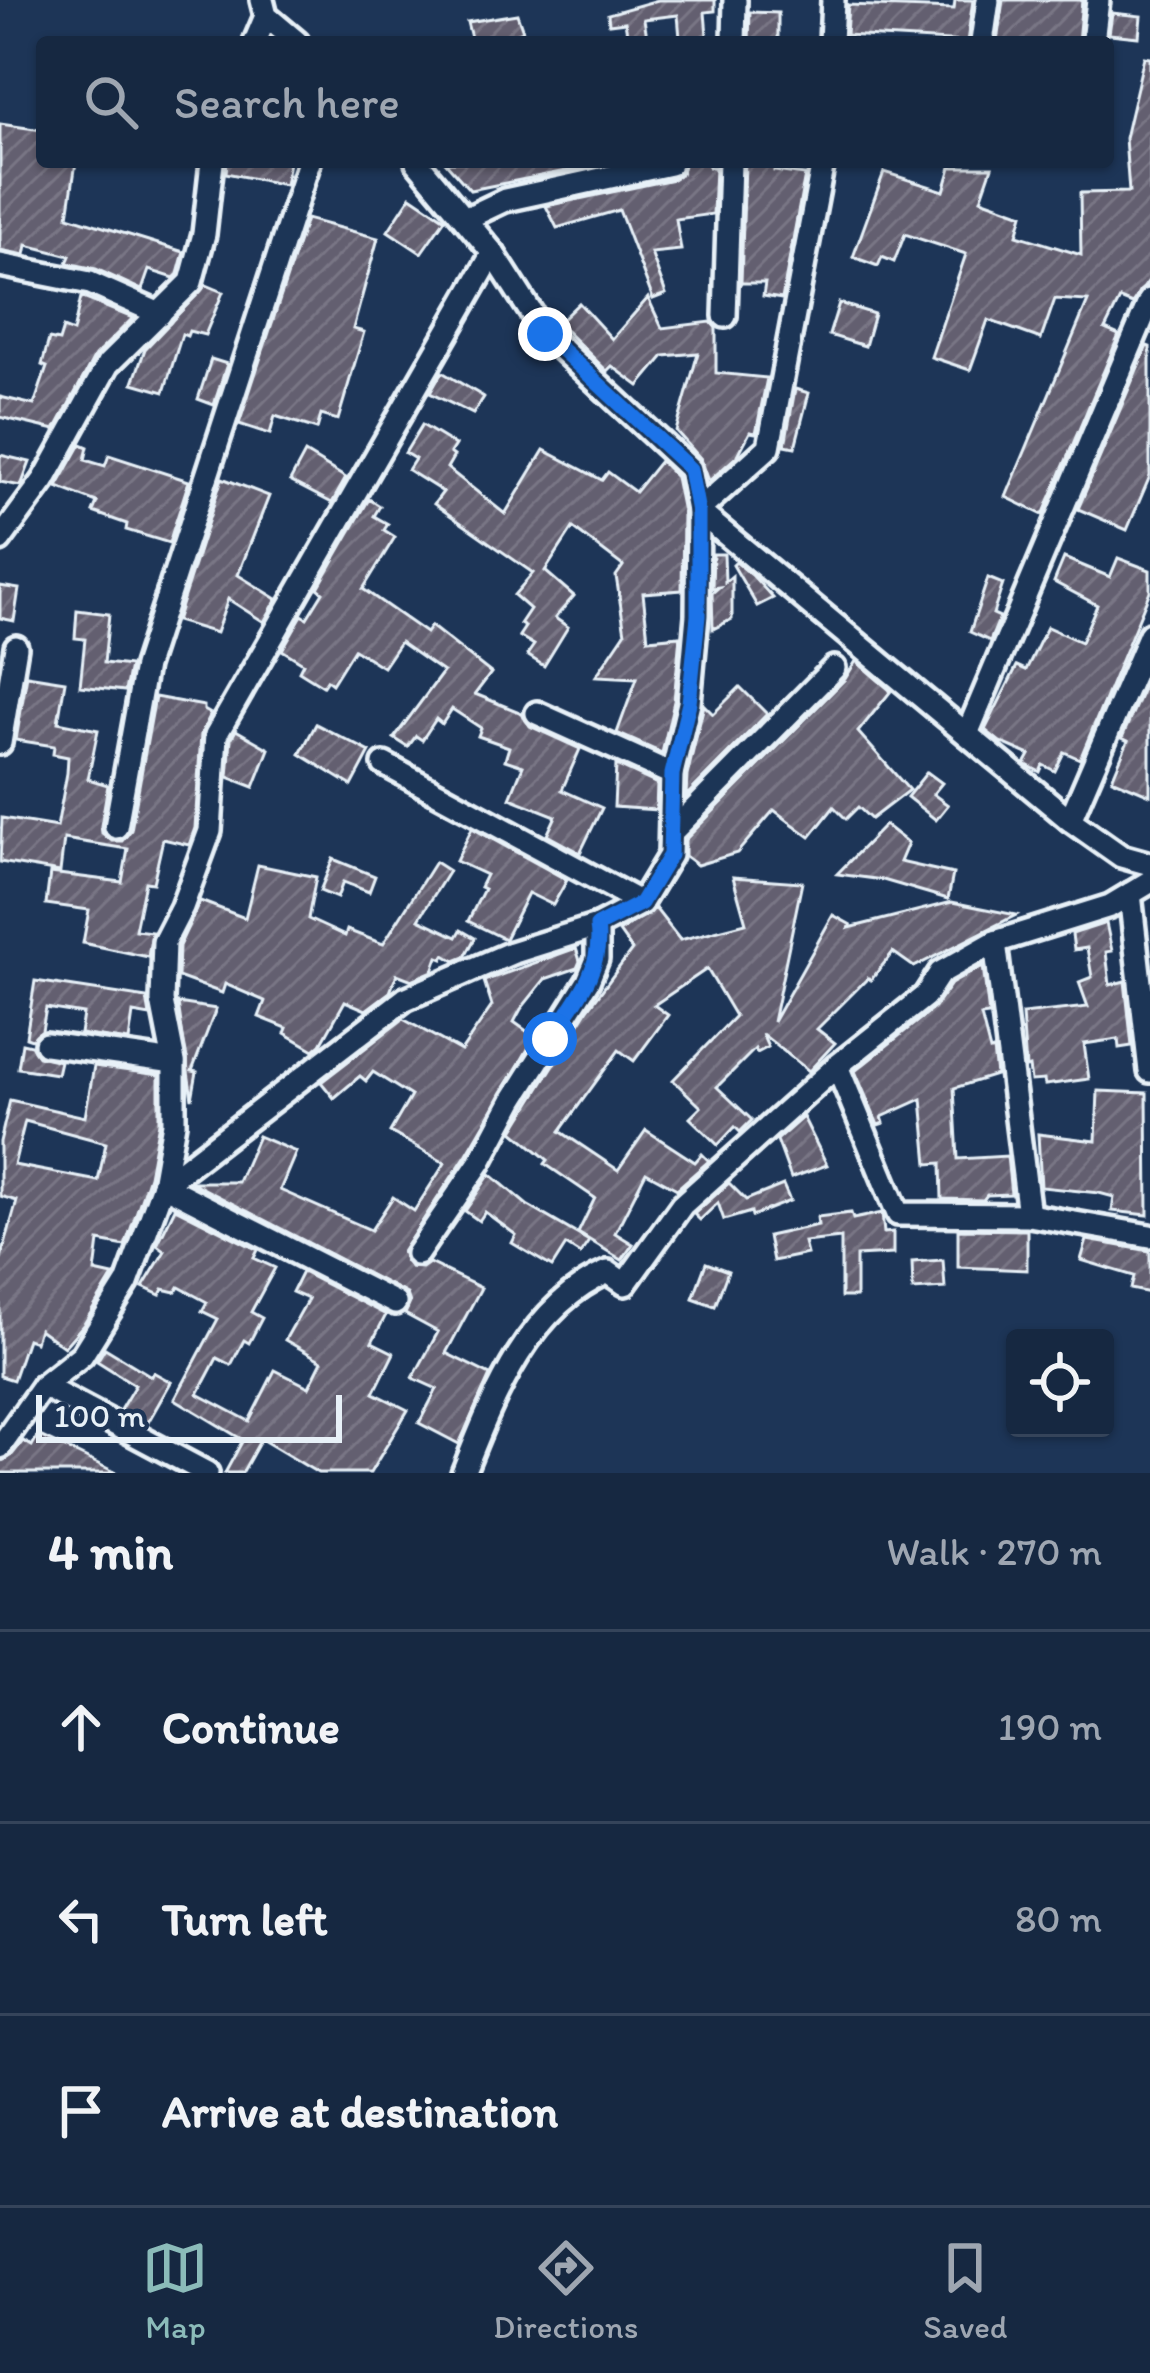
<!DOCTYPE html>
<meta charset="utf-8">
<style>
body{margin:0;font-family:Itim,sans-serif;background:#1f3048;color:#f1f3f6}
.controls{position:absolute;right:36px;bottom:36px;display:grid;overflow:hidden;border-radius:12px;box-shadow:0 3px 9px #0004}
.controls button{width:108px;height:108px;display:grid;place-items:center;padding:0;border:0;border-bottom:3px solid #35445a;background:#162841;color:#f1f3f6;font:60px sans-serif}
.scale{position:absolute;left:36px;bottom:30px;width:306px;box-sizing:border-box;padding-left:12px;border:6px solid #e8f1f8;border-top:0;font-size:33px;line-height:42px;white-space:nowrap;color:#e8f1f8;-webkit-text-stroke:9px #1d3557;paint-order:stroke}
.stop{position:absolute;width:36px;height:36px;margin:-27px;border:9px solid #1a73e8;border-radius:50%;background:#fff}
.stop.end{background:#1a73e8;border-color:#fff;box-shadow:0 3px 12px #0008}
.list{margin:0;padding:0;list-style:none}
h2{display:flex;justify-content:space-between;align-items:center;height:156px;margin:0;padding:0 48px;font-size:51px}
h2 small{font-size:39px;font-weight:400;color:#9ea6b1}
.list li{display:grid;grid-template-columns:78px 1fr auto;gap:36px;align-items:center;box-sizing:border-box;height:192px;padding:0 48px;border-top:3px solid #35445a}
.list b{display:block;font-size:45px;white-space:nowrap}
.list em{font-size:39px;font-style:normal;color:#9ea6b1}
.icon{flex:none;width:66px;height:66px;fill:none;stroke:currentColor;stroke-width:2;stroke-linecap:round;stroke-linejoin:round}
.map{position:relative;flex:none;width:1150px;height:1473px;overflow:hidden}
.search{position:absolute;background:#162841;box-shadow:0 3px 9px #0004;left:36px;right:36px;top:36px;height:132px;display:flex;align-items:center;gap:30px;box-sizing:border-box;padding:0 42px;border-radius:12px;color:#9ea6b1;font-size:45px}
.sheet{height:732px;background:#162841}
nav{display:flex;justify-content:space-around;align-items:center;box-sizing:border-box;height:168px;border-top:3px solid #35445a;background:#162841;font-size:33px;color:#9ea6b1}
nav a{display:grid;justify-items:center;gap:6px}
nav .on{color:#8bbbb9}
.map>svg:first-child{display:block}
.building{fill:url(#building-hatch);stroke:#e8f1f8;stroke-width:3;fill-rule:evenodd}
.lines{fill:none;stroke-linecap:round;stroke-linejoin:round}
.minor-casing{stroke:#e8f1f8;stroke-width:30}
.minor{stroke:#1d3557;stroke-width:21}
.route{stroke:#1a73e8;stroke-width:15}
</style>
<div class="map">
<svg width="1150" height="1473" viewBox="0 0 1150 1473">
<defs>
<pattern id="building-hatch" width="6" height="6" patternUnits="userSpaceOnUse" patternTransform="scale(3)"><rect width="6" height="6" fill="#635f70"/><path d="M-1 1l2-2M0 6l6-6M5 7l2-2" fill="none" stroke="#797685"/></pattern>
</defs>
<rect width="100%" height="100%" fill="#1d3557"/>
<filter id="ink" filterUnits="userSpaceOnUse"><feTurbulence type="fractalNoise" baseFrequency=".00833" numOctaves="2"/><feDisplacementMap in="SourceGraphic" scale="24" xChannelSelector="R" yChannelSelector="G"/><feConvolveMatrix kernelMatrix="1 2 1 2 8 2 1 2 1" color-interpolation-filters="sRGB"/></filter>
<g filter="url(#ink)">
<g class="building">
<path d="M658 0H715V11L705 12 707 36 680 38 678 15 644 19 647 37 628 39 625 22 609 24 608 14Z"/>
<path d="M955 0H973L967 42 846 35 848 5 954 9Z"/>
<path d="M1003 0H1082L1078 42H997Z"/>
<path d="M750 12 778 13V42H749Z"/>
<path d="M1112 13 1141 16 1139 37 1109 34Z"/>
<path d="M517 14 523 31 495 42H472L467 22Z"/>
<path d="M1144 57 1150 58V279L1132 304 1120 299 1105 329 1119 335 1043 515 1006 497 1088 301 1055 299 1041 339 988 320 970 370 931 357 966 254 905 234 894 262 882 257 878 266 853 257 884 172 944 191 951 167H992L981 199 1023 214 1017 235 1081 255 1080 193 1129 192 1125 138Z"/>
<path d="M0 124 42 130V162H76L68 216 184 252 178 274 174 278 149 270 142 290 96 269 67 263 70 256 27 245 25 255 0 250Z"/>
<path d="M227 162H289L285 185 226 173Z"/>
<path d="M445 162H595L596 165 470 190Z"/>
<path d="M685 162H708L709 167H715L713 214 676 219 681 250 651 253 666 294 653 299 619 210 557 228 546 206 673 179 681 174Z"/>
<path d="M745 162H775L774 171 805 175 782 299 763 296 765 283H741Z"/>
<path d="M411 196 445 219 421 253 388 231Z"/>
<path d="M306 219 378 238 353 329 364 332 338 420 321 415 317 429 275 416 270 434 239 424Z"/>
<path d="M206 285 223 292 205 335 189 331 187 336 182 334 164 392 133 383 145 349Z"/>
<path d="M81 297 133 318 95 356 55 430 0 417V397L34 405 47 367 42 365 49 339 59 341 63 328 73 332Z"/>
<path d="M648 298 662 328 711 322 716 328V373L767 378 756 433 750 432 738 455 709 481 701 459 676 431 698 353 664 356 639 386 612 366 607 371 558 323 579 303 612 339Z"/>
<path d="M839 303 874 314 865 346 829 335Z"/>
<path d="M1147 346 1150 347V476L1127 530 1078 509Z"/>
<path d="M211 359 227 364 214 405 198 399Z"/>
<path d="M442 372 484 397 473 414 430 393Z"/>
<path d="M795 389 809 393 795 447 785 445Z"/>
<path d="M422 425 455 445 450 453 454 456 447 468 505 514 544 450 602 480 608 472 635 492 660 461 676 477 683 512 682 590 643 593 648 639 680 636 674 701 662 753 617 733 637 678 596 676 625 633 616 576 623 566 573 528 545 571 574 596 555 618 568 627 544 666 527 655 534 645 519 636 525 627 520 624 530 609 514 595 533 573 434 504 443 492 408 470 415 459 405 453Z"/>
<path d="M81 444 88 447 85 460 105 466 109 455 189 481 169 543 126 530 127 524 93 512 97 502 57 487Z"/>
<path d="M305 453 346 478 332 503 290 481Z"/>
<path d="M0 455 30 462 21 486 0 482Z"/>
<path d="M222 478 269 496 238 575 277 599 264 622 228 599 216 633 176 621Z"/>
<path d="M369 499 380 506 374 516 388 524 384 530 395 537 363 589 426 633 431 626 491 673 475 694 522 713 530 726 580 749 562 790 602 808 580 853 547 835 556 816 510 798 523 766 505 760 509 747 478 736 481 728 452 709 442 724 436 719 422 740 416 736 408 747 394 738 443 672 400 642 383 667 354 649 332 684 327 680 323 686 299 671 303 663 282 650 302 615 307 618 323 592 318 588Z"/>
<path d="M713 554H724L725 582 732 576V619L713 629 712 593 719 587 712 588Z"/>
<path d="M1064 558 1110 577 1118 558 1150 570V591L1080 759 1064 752 1055 771 1043 765 1040 772 1025 764 1030 755 1000 742 985 730 1017 666 1026 670 1047 627 1081 642 1097 605 1054 582Z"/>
<path d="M736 562 752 575 773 598 757 606 733 565Z"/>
<path d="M988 578 1003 584 993 614 1000 617 990 641 970 632Z"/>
<path d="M0 586 19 589 14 621 0 618Z"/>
<path d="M77 610 109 614 104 663 130 666 125 691 80 686 85 639 75 638Z"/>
<path d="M856 661 891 691 858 732 909 790 871 819 858 807 846 819 834 807 810 837 774 810 737 853 697 865 685 856V840L845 679Z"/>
<path d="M1150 672V795L1112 779 1128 741 1122 738Z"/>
<path d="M27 675 65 681 58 722 98 730 88 779 108 785 101 826 102 833 112 841H122L131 830 155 697 204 706V710L211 714 201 734 195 828 189 845 163 839 153 883 145 882 135 930 152 932 148 957 83 943 89 910 46 904 50 873 122 882 128 849 64 839 60 872 0 862 2 818 57 827 67 773 68 757 53 754 54 746 16 740Z"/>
<path d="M740 687 767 714 686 796 687 776 704 705 713 714Z"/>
<path d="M316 724 370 752 352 786 300 754Z"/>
<path d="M236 730 269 749 254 787 228 777 231 739Z"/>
<path d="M616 765 657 784 656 810 614 807Z"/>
<path d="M927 772 942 783 933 794 948 805 936 820 907 797Z"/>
<path d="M885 825 908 843 900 862 953 874 948 899 883 880 837 874Z"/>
<path d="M472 828 567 880 553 905 528 893 505 939 468 921 484 889 480 887 486 875 456 861Z"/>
<path d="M333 859 375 876 369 892 343 882 337 898 320 891Z"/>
<path d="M435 862 449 871 419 919 457 937 461 930 475 938 465 957 455 961 445 955 443 959 438 957 433 971 412 980 397 974 390 992 366 1010 345 1001 321 1044 314 1050 285 1033 287 1028 259 1017 265 1001 225 984 222 993 178 977 179 946 200 901 245 918 258 865 316 877 308 919 345 936 347 930 383 944Z"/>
<path d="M733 877 802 882 773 1022 833 915 851 925 849 928 952 902 1016 915 914 967 893 952 871 980 868 978 817 1029 835 1043 809 1071 762 1034 768 1047 757 1053 755 1049 717 1087 752 1120 740 1132 735 1127 718 1145 690 1118 701 1107 673 1080 735 1016 707 969 654 1005 668 1015 634 1061 619 1050 560 1131 618 1170 646 1130 695 1162 702 1154 709 1161 677 1189 646 1172 615 1233 633 1244 622 1260 578 1233 595 1198 545 1164 548 1160 513 1131 588 1009 632 950 619 932 655 908 680 940 746 923Z"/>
<path d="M1106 923 1112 951 1106 952 1110 985 1125 981 1132 1046 1119 1048 1118 1039 1084 1044 1089 1079 1045 1085 1044 1080 1031 1081 1029 1067 1026 1068 1022 1014 1088 1007 1079 982 1092 977 1087 948 1074 950 1072 934Z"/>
<path d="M576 948 580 961 577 968 545 979 521 1009 514 1022 535 1037 467 1154 402 1252 410 1267 422 1268 429 1263 481 1288 446 1353 490 1375 459 1444 419 1423 437 1389 413 1378 438 1332 405 1314 410 1303 407 1294 191 1182H238L258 1136 296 1152 280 1190 371 1230 393 1197 414 1211 445 1163 390 1132 411 1096 373 1072 366 1081 360 1076 334 1098 321 1082 403 1019 461 1051 492 1006 484 981Z"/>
<path d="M983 966 989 1015 981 1016 990 1051 993 1050 996 1075 954 1088 958 1159 1007 1156 1011 1194 987 1195 983 1200 942 1199 941 1163 928 1164 922 1099 882 1117 884 1123 878 1125 855 1071 934 1008 951 984Z"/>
<path d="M35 981 147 998 150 1016 133 1013 129 1041 80 1034 83 1014 46 1008 42 1030 32 1039 26 1037Z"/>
<path d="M178 1003 216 1009 192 1071 197 1072 192 1099Z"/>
<path d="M22 1043 31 1045 38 1056 60 1061 57 1074 18 1068Z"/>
<path d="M94 1066 159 1075V1122L149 1176 125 1246 99 1241 95 1272 113 1276 84 1324 64 1347 39 1329 35 1342 27 1339 13 1380 0 1376V1262L17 1201 0 1196V1142L10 1100 85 1117ZM25 1121 106 1143 98 1181 14 1165Z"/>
<path d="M1098 1091 1147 1093 1148 1215 1112 1211 1114 1197 1099 1193 1041 1187 1038 1134 1096 1141Z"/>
<path d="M803 1117 827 1165 791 1178 777 1140Z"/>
<path d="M490 1174 527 1205 589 1241 580 1254 566 1245 552 1267 512 1243 516 1235 485 1212 479 1221 465 1211Z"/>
<path d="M729 1183 746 1200 783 1185 790 1201 752 1216 751 1212 724 1220 718 1203 700 1220 694 1214Z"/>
<path d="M175 1208 258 1250 254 1258 275 1268 251 1312 262 1318 249 1343 244 1340 231 1365 217 1358 198 1394 249 1421 275 1370 309 1387 322 1361 285 1340 308 1299 292 1292 302 1272 386 1315 372 1342 394 1353 374 1393 408 1410 370 1473H318L261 1439 242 1473H225L243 1440 175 1399 218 1319 202 1311 207 1302 179 1287 176 1292 163 1289 160 1295 143 1287 165 1251 157 1245Z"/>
<path d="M851 1213 853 1219 882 1213 884 1233 893 1232V1254L856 1256V1297H841V1238L804 1242 807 1254 773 1261 768 1236 818 1225 817 1217Z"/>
<path d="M958 1229 1027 1230V1270L958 1267Z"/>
<path d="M1087 1240 1150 1251V1293L1131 1289 1134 1276 1081 1260Z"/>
<path d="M943 1260 945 1288 913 1290 912 1262Z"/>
<path d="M706 1263 728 1271 715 1306 693 1298Z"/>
<path d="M105 1348 151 1376 153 1372 171 1382 147 1424 120 1410 135 1385 97 1361Z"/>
<path d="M38 1435 117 1473H0V1462L11 1456 23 1441 32 1446Z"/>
</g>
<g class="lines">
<g class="minor-casing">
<g id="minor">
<path d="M262 0 266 16 297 42"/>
<path d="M255 42 266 16"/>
<path d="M734 42 735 0"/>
<path d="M831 42 833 0"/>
<path d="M982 42 988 0"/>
<path d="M1093 42 1098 0"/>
<path d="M417 162 493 253 545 334 690 469 698 511 1070 820 1121 856 1150 864"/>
<path d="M465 219 505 200 670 164"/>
<path d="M0 265 90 283 160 314"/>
<path d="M725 316 730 162"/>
<path d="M0 540 44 480 108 364 191 282 204 234 212 162"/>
<path d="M537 713 672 774"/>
<path d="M967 734 1150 300"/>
<path d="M0 743 16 647"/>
<path d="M384 764 641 903"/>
<path d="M1070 820 1150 634"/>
<path d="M116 827 145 666 309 162"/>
<path d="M673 831 834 668"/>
<path d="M1130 894 1150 1071"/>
<path d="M995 942 1029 1215"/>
<path d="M46 1044 174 1062"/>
<path d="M837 1066 898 1214 1029 1215 1150 1236"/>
<path d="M163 1185 405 999 511 953 597 926 641 903 670 855 672 774 689 703 697 615 698 511 769 447 823 162"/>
<path d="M163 1185 395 1303"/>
<path d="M417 1254 480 1162 513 1100 588 981 597 959V926"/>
<path d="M43 1386 207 1473"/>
<path d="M0 1447 43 1386 82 1355 127 1283 163 1185 174 1123V1062L162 1001 164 942 182 907 210 831 216 735 493 253"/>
<path d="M463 1473C493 1398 528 1306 608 1272L625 1284 682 1205 837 1066 925 996 940 973 995 942 1110 906 1150 882"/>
</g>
</g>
<use href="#minor" class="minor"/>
</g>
</g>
<g class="lines" filter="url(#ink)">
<path class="route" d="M545 334 690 469 698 512V616L689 703 672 774 670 855 641 903 597 926C604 970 573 1004 550 1039"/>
</g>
</svg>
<div class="controls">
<button><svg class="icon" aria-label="locate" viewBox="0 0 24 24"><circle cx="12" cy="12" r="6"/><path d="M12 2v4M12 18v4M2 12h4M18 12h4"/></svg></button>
</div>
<div class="scale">100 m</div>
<div class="stop" style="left:550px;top:1039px"></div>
<div class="stop end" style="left:545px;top:334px"></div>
<div class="search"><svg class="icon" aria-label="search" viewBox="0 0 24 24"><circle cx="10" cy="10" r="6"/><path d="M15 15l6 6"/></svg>Search here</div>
</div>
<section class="sheet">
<h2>4 min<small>Walk · 270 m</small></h2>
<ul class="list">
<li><svg class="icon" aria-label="ahead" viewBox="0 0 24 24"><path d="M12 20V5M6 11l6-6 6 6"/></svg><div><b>Continue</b></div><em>190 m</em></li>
<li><svg class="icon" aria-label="left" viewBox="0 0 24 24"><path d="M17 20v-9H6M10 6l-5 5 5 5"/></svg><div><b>Turn left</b></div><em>80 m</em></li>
<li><svg class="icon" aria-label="arrive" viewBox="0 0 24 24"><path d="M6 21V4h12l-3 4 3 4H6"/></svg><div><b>Arrive at destination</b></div></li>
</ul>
</section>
<nav>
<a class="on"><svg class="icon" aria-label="map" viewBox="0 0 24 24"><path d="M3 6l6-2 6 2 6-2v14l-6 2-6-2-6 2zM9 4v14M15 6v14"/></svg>Map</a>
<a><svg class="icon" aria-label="directions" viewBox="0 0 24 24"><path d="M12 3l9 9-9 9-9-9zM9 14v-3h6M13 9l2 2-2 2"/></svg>Directions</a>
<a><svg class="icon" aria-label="saved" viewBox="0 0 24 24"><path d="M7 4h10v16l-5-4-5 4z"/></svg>Saved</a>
</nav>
